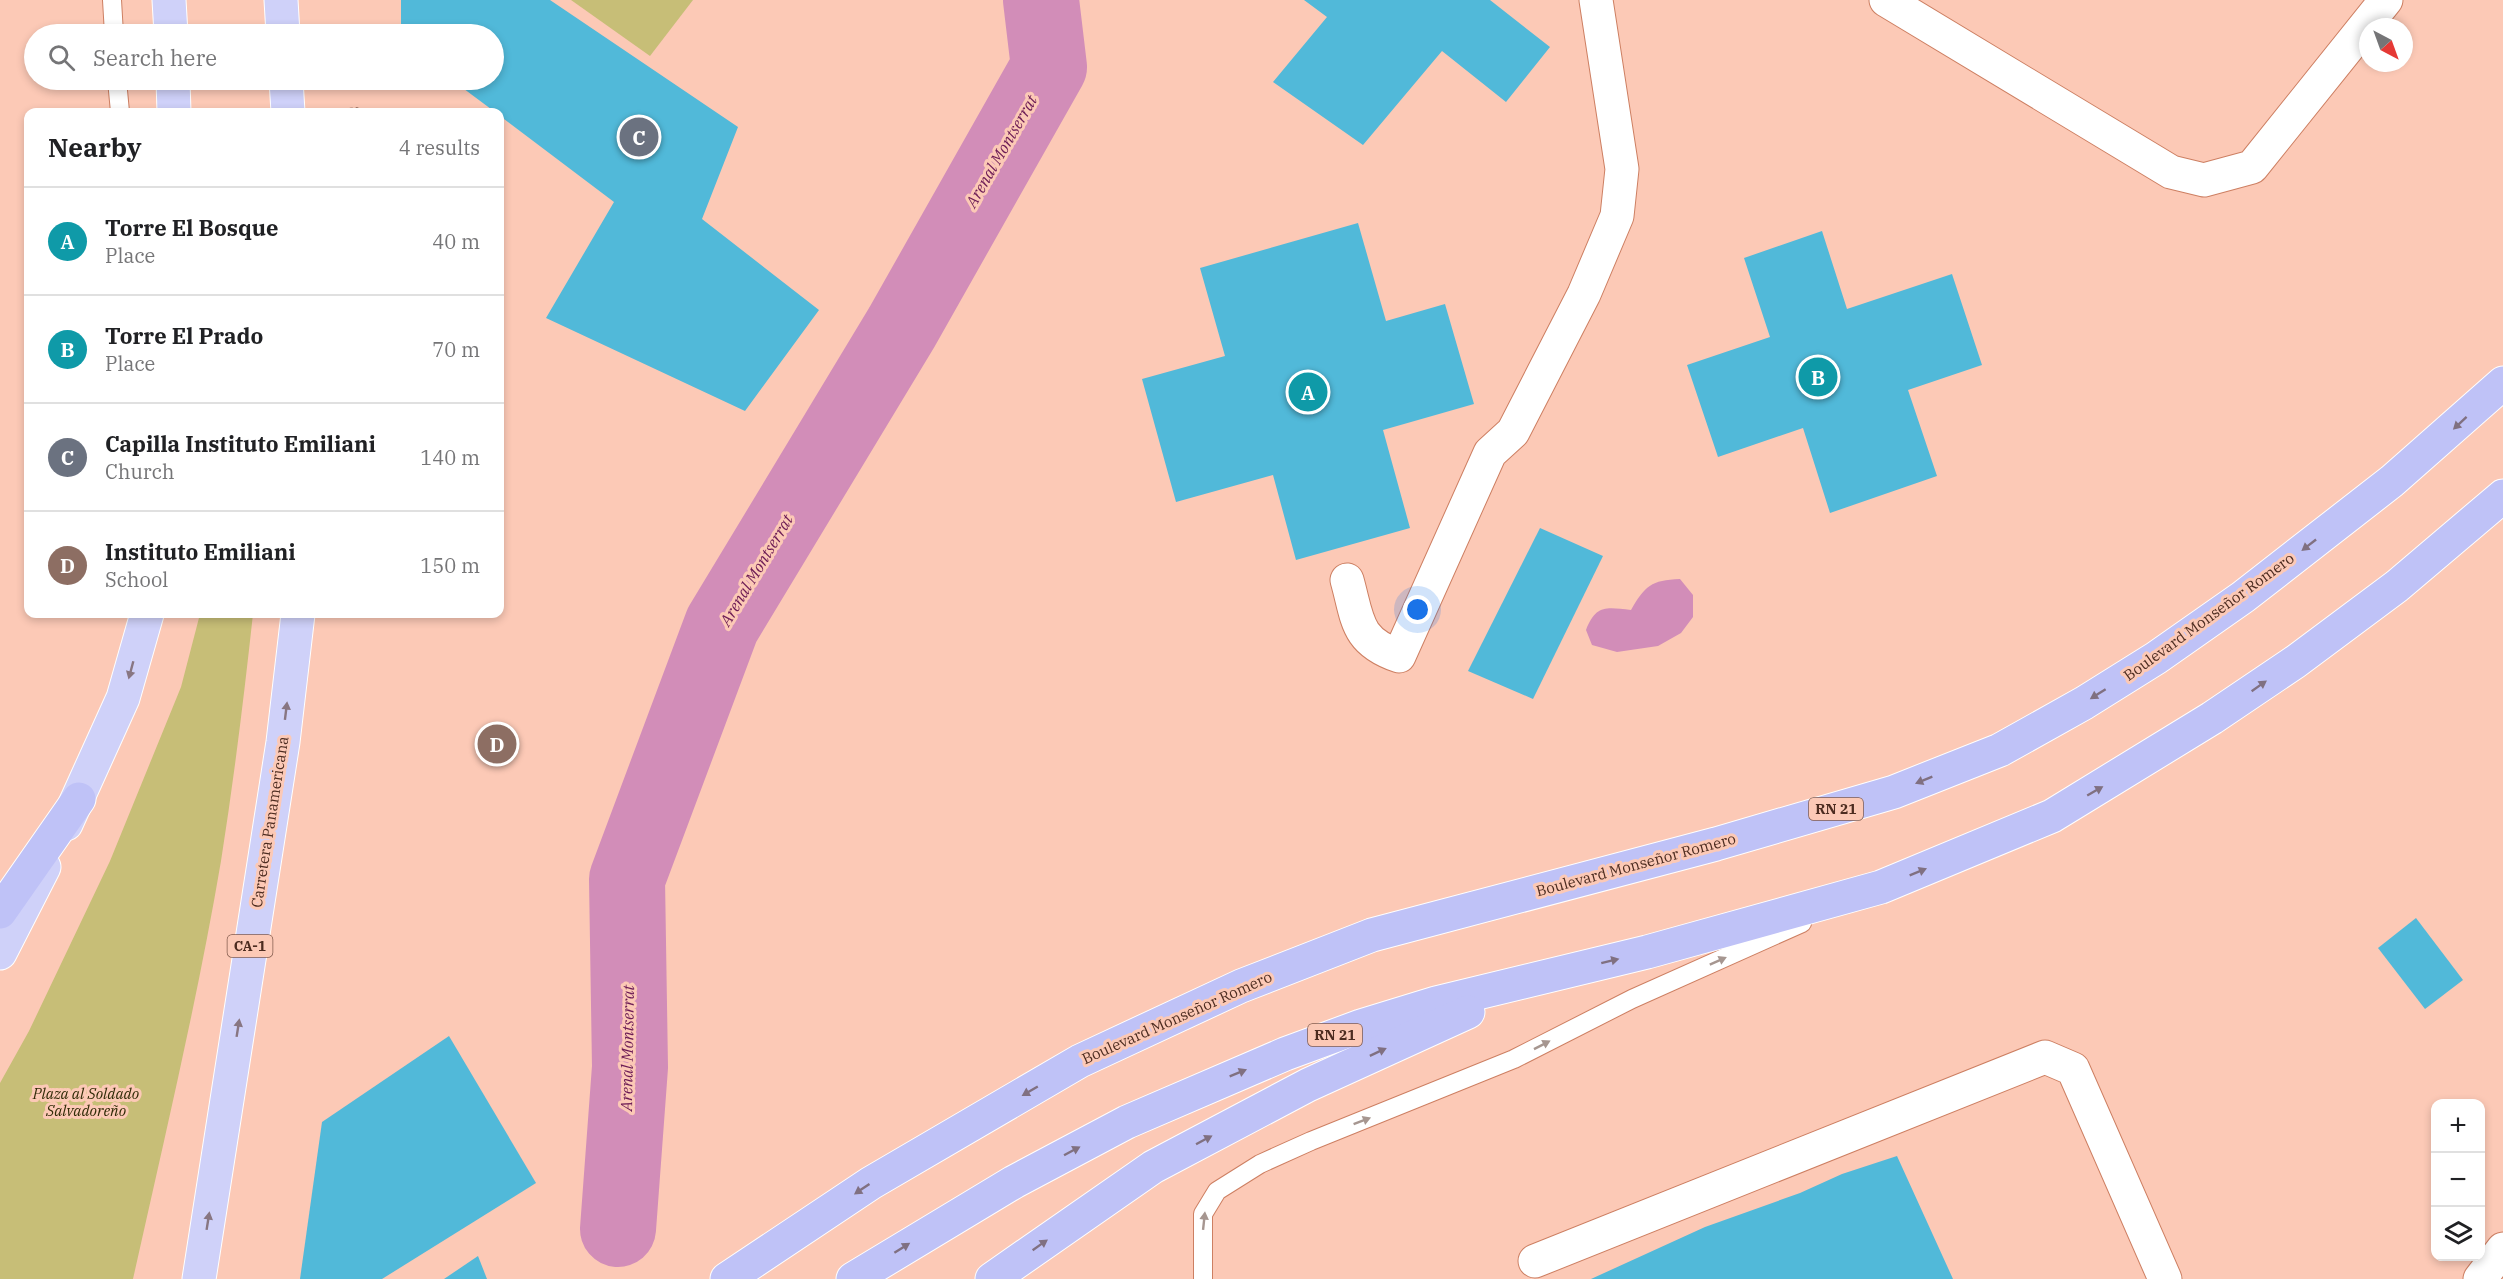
<!DOCTYPE html>
<meta charset="utf-8">
<style>
body{margin:0;font-family:"IBM Plex Serif",serif;background:#f6f6f6;color:#202124}
.controls{position:absolute;right:18px;bottom:18px;display:grid;overflow:hidden;border-radius:12px;box-shadow:0 3px 9px #0003}
.controls button{width:54px;height:54px;display:grid;place-items:center;padding:0;border:0;border-bottom:2px solid #e0e0e0;background:#fff;color:#202124;font:30px sans-serif}
.compass{position:absolute;left:2359px;top:18px;width:54px;height:54px;border-radius:50%;background:#fff;box-shadow:0 3px 9px #0003;rotate:139deg}
.you{position:absolute;left:1418px;top:610px;width:21px;height:21px;margin:-15px;border:4px solid #fff;border-radius:50%;background:#1a73e8;box-shadow:0 0 0 9px #1a73e833}
.badge{display:grid;place-items:center;width:39px;height:39px;border-radius:50%;background:#b45309;color:#fff;font-size:20px;font-weight:700}
.pin{position:absolute;translate:-50% -50%;border:3px solid #fff;box-shadow:0 2px 6px #0006}
.list{margin:0;padding:0;list-style:none}
h2{display:flex;justify-content:space-between;align-items:center;height:78px;margin:0;padding:0 24px;font-size:26px}
h2 small{font-size:20px;font-weight:400;color:#757577}
.list li{display:grid;grid-template-columns:39px 1fr auto;gap:18px;align-items:center;box-sizing:border-box;height:108px;padding:0 24px;border-top:2px solid #e0e0e0}
.list b{display:block;font-size:22px;white-space:nowrap}
.list p{margin:0;font-size:20px;white-space:nowrap;color:#757577}
.list em{font-size:20px;font-style:normal;color:#757577}
.icon{flex:none;width:33px;height:33px;fill:none;stroke:currentColor;stroke-width:2;stroke-linecap:round;stroke-linejoin:round}
.map{position:relative;flex:none;width:2503px;height:1279px;overflow:hidden}
.search{position:absolute;background:#fff;box-shadow:0 3px 9px #0003;left:24px;top:24px;width:480px;height:66px;display:flex;align-items:center;gap:15px;box-sizing:border-box;padding:0 21px;border-radius:33px;color:#757577;font-size:22px}
.panel{position:absolute;background:#fff;box-shadow:0 3px 9px #0003;left:24px;top:108px;width:480px;height:510px;border-radius:12px}
.map>svg:first-child{display:block}
.green{fill:#c7be77}
.water{fill:#d28db8}
.lines{fill:none;stroke-linecap:round;stroke-linejoin:round}
.river{stroke:#d28db8;stroke-width:76}
.building{fill:#51b9d9}
.service-casing{stroke:#cd7f62;stroke-width:20}
.minor-casing{stroke:#cd7f62;stroke-width:35}
.primary-casing{stroke:#fff;stroke-width:35}
.trunk-casing{stroke:#fff;stroke-width:35}
.path{stroke:#a57b6b;stroke-width:4;stroke-dasharray:3 3;stroke-linecap:butt}
.service{stroke:#fff;stroke-width:18}
.minor{stroke:#fff;stroke-width:33}
.primary{stroke:#cfd1f9;stroke-width:33}
.trunk{stroke:#bfc2f7;stroke-width:33}
.oneway{fill:#807081}
.oneway2{fill:#887682}
.oneway3{fill:#a69690}
.labels{text-anchor:middle;stroke-width:6;stroke-linejoin:round;paint-order:stroke}
.shield{fill:#fcc9b6;stroke:#825b4d;stroke-width:1.5}
.shield-label{font-size:14px;font-weight:bold;fill:#4d2c20}
.street-label{font-size:15px;fill:#4d2c20;stroke:#fcc9b6}
.park-label{font-size:15px;font-style:italic;fill:#302b07;stroke:#fcc9b6}
.water-label{font-size:16px;font-style:italic;fill:#6c1b55;stroke:#fcc9b6}
</style>
<div class="map">
<svg width="2503" height="1279" viewBox="0 0 2503 1279">
<rect width="100%" height="100%" fill="#fcc9b6"/>
<g class="green">
<path d="M571 0H693L650 56Z"/>
<path d="M200 614H253C244 696 234 779 221 861 197 1002 164 1140 133 1279H0V1083L29 1031 110 861 181 687Z"/>
</g>
<path class="water" d="M1680 579 1693 595V617L1681 633 1658 646 1617 652 1592 645 1586 630C1596 605 1605 607 1631 610 1645 586 1651 580 1680 579Z"/>
<g class="lines">
<path class="river" d="M618 1229 630 1067 627 879 722 625 902 327 1049 67 1041 0"/>
</g>
<g class="building">
<path d="M401 0H550L738 127 702 219 819 310 745 411 546 318 614 202 500 116V112H495L452 80H494V34H401Z"/>
<path d="M1304 0H1490L1550 47 1506 102 1442 51 1363 145 1273 82 1327 17Z"/>
<path d="M1358 223 1386 321 1445 304 1474 404 1383 430 1410 528 1296 560 1273 475 1176 502 1142 379 1225 356 1200 268Z"/>
<path d="M1822 231 1847 309 1952 274 1982 365 1908 390 1937 476 1830 513 1803 428 1718 457 1687 365 1770 337 1744 258Z"/>
<path d="M1540 528 1603 556 1533 699 1468 671Z"/>
<path d="M2416 918 2463 980 2425 1009 2378 948Z"/>
<path d="M449 1036 536 1183 382 1279H300L322 1122Z"/>
<path d="M1897 1156 1953 1279H1591L1705 1227 1800 1193 1842 1174Z"/>
<path d="M478 1256 487 1279H444Z"/>
</g>
<g class="lines">
<g class="service-casing">
<g id="service">
<path d="M112 0 114 34"/>
<path d="M117 80 120 112"/>
<path d="M1203 1279V1214L1217 1191 1260 1164 1311 1141 1514 1059 1632 999 1802 923"/>
</g>
</g>
<g class="minor-casing">
<g id="minor">
<path d="M1886 0 2171 172 2204 180 2252 167 2386 0"/>
<path d="M1347 580C1358 619 1355 641 1399 656L1490 453 1513 432 1584 294 1617 216 1622 169 1596 0"/>
<path d="M1535 1261 2045 1057 2073 1069 2165 1279"/>
<path d="M2480 1279 2503 1249"/>
</g>
</g>
<g class="primary-casing">
<g id="primary">
<path d="M169 0 171 34"/>
<path d="M281 0 283 34"/>
<path d="M173 80 174 112"/>
<path d="M286 80 288 112"/>
<path d="M66 824 123 698 147 614"/>
<path d="M0 953 44 867"/>
<path d="M199 1279 283 742 298 614"/>
</g>
</g>
<g class="trunk-casing">
<g id="trunk">
<path d="M0 912 79 799"/>
<path d="M727 1279 871 1183 1080 1061 1241 986 1372 935 1716 844 1894 792 2000 750 2084 703 2156 658 2243 597 2392 481 2503 383"/>
<path d="M853 1279 1014 1182 1127 1122 1285 1054 1361 1026 1436 1003 1647 952 1881 887 2052 816 2212 718 2295 662 2397 586 2503 496"/>
<path d="M992 1279 1153 1167 1308 1085 1468 1012"/>
</g>
</g>
<path class="path" d="M326 112 357 109V112"/>
<use href="#service" class="service"/>
<use href="#minor" class="minor"/>
<use href="#primary" class="primary"/>
<use href="#trunk" class="trunk"/>
</g>
<defs><path id="oneway-solid" d="M-6-.8H1V-3.2L6.5 0L1 3.2V.8H-6Z" transform="scale(1.5)"/></defs>
<g class="oneway">
<use href="#oneway-solid" transform="translate(2460 423) rotate(137)"/>
<use href="#oneway-solid" transform="translate(2309 545) rotate(142)"/>
<use href="#oneway-solid" transform="translate(2259 686) rotate(-35)"/>
<use href="#oneway-solid" transform="translate(2098 694) rotate(148)"/>
<use href="#oneway-solid" transform="translate(1924 780) rotate(158)"/>
<use href="#oneway-solid" transform="translate(2095 791) rotate(-30)"/>
<use href="#oneway-solid" transform="translate(1918 872) rotate(-22)"/>
<use href="#oneway-solid" transform="translate(1610 961) rotate(-14)"/>
<use href="#oneway-solid" transform="translate(1378 1052) rotate(-25)"/>
<use href="#oneway-solid" transform="translate(1238 1073) rotate(-22)"/>
<use href="#oneway-solid" transform="translate(1030 1091) rotate(150)"/>
<use href="#oneway-solid" transform="translate(1204 1140) rotate(-28)"/>
<use href="#oneway-solid" transform="translate(1072 1151) rotate(-28)"/>
<use href="#oneway-solid" transform="translate(862 1189) rotate(146)"/>
<use href="#oneway-solid" transform="translate(1040 1245) rotate(-35)"/>
<use href="#oneway-solid" transform="translate(902 1248) rotate(-32)"/>
</g>
<g class="oneway2">
<use href="#oneway-solid" transform="translate(131 670) rotate(105)"/>
<use href="#oneway-solid" transform="translate(286 711) rotate(-83)"/>
<use href="#oneway-solid" transform="translate(238 1028) rotate(-81)"/>
<use href="#oneway-solid" transform="translate(208 1221) rotate(-81)"/>
</g>
<g class="oneway3">
<use href="#oneway-solid" transform="translate(1718 961) rotate(-24)"/>
<use href="#oneway-solid" transform="translate(1542 1045) rotate(-27)"/>
<use href="#oneway-solid" transform="translate(1362 1121) rotate(-21)"/>
<use href="#oneway-solid" transform="translate(1204 1221) rotate(-84)"/>
</g>
<g class="labels">
<g class="shield">
<rect x="1809" y="798" width="54" height="22" rx="4.5"/>
<rect x="227.5" y="935" width="45" height="22" rx="4.5"/>
<rect x="1308" y="1024" width="54" height="22" rx="4.5"/>
</g>
<g class="shield-label">
<text x="1836" y="814">RN 21</text>
<text x="250" y="951">CA-1</text>
<text x="1335" y="1040">RN 21</text>
</g>
<g class="street-label">
<text transform="translate(2209 617) rotate(-36)" y="5">Boulevard Monseñor Romero</text>
<text transform="translate(270 822) rotate(-81)" y="5">Carretera Panamericana</text>
<text transform="translate(1636 865) rotate(-15)" y="5">Boulevard Monseñor Romero</text>
<text transform="translate(1177 1018) rotate(-24)" y="5">Boulevard Monseñor Romero</text>
</g>
<g class="park-label">
<text x="86" y="1099">Plaza al Soldado<tspan x="86" dy="17">Salvadoreño</tspan></text>
</g>
<g class="water-label">
<text transform="translate(1001 151) rotate(-60)" y="6">Arenal Montserrat</text>
<text transform="translate(756 570) rotate(-59)" y="6">Arenal Montserrat</text>
<text transform="translate(627 1048) rotate(-89)" y="6">Arenal Montserrat</text>
</g>
</g>
</svg>
<div class="controls">
<button>+</button>
<button>−</button>
<button><svg class="icon" aria-label="layers" viewBox="0 0 24 24"><path d="M12 4l9 5-9 5-9-5zM3 14l9 5 9-5"/></svg></button>
</div>
<svg class="compass" viewBox="-18 -18 36 36"><path d="M0-13l5 13h-10z" fill="#e53935"/><path d="M0 13l5-13h-10z" fill="#757577"/></svg>
<div class="you"></div>
<div class="pin badge" style="left:1308px;top:392px;background:#0f9aa8">A</div>
<div class="pin badge" style="left:1818px;top:377px;background:#0f9aa8">B</div>
<div class="pin badge" style="left:639px;top:137px;background:#6b7280">C</div>
<div class="pin badge" style="left:497px;top:744px;background:#8d6e63">D</div>
<div class="search"><svg class="icon" aria-label="search" viewBox="0 0 24 24"><circle cx="10" cy="10" r="6"/><path d="M15 15l6 6"/></svg>Search here</div>
<section class="panel">
<h2>Nearby<small>4 results</small></h2>
<ul class="list">
<li><span class="badge" style="background:#0f9aa8">A</span><div><b>Torre El Bosque</b><p>Place</p></div><em>40 m</em></li>
<li><span class="badge" style="background:#0f9aa8">B</span><div><b>Torre El Prado</b><p>Place</p></div><em>70 m</em></li>
<li><span class="badge" style="background:#6b7280">C</span><div><b>Capilla Instituto Emiliani</b><p>Church</p></div><em>140 m</em></li>
<li><span class="badge" style="background:#8d6e63">D</span><div><b>Instituto Emiliani</b><p>School</p></div><em>150 m</em></li>
</ul>
</section>
</div>
